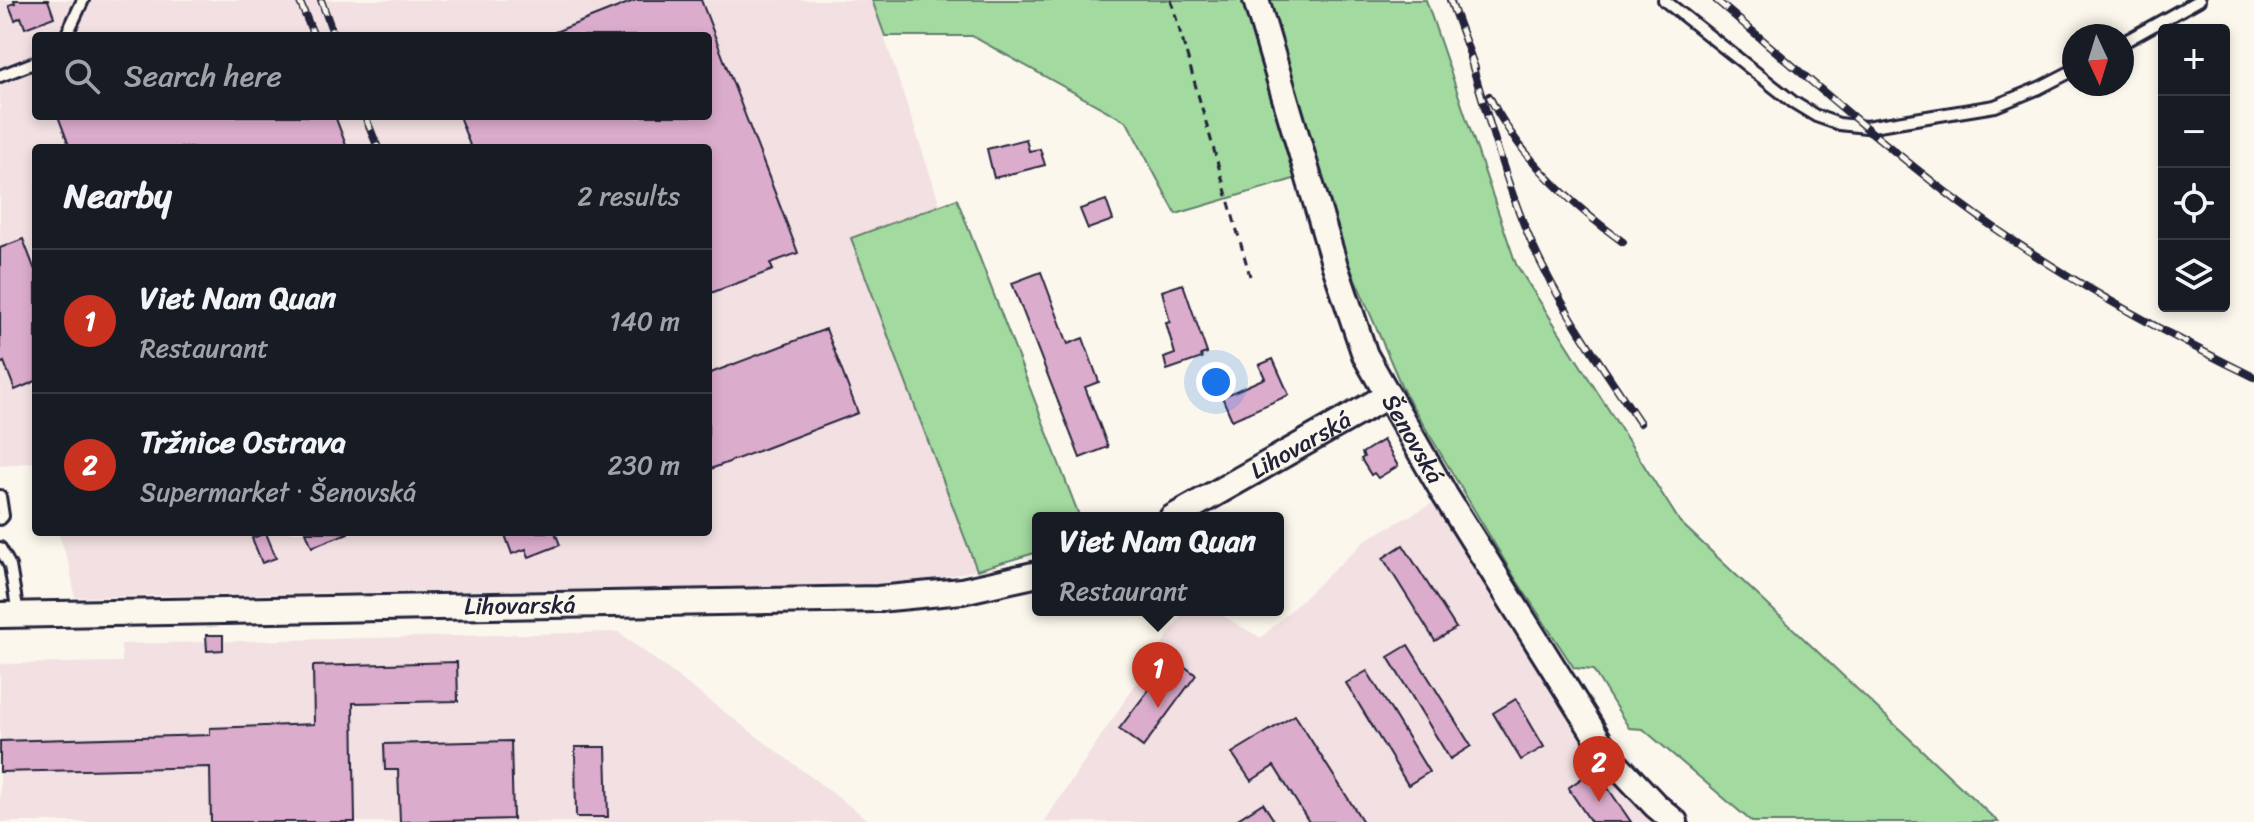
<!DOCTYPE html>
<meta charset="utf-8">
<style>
body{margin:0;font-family:Sriracha,sans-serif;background:#242831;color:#f1f3f6}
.controls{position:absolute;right:24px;top:24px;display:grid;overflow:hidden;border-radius:8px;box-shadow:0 4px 12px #0003}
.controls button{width:72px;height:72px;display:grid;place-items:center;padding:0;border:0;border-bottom:2px solid #363941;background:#171b24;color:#f1f3f6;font:40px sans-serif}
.compass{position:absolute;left:2062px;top:24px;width:72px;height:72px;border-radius:50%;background:#171b24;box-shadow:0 4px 12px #0003;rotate:176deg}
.you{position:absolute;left:1216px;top:382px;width:28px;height:28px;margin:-20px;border:6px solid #fff;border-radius:50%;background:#1a73e8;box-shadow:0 0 0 12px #1a73e833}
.badge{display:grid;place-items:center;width:52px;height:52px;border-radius:50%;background:#c8321e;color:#fff;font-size:26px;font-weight:700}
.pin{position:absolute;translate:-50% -66px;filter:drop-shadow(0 2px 4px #0008)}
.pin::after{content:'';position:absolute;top:42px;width:28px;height:24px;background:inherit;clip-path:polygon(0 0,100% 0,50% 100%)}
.popup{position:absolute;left:1032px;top:512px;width:252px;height:104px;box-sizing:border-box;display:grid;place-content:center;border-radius:8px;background:#171b24;filter:drop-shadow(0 2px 6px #0005);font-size:26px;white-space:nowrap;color:#9ea1a6}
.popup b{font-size:30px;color:#f1f3f6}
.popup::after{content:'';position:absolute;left:50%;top:100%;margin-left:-16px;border:16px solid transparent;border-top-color:#171b24}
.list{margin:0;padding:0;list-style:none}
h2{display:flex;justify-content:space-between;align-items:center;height:104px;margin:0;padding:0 32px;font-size:34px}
h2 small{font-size:26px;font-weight:400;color:#9ea1a6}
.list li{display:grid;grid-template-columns:52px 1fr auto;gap:24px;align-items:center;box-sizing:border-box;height:144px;padding:0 32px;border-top:2px solid #363941}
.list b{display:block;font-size:30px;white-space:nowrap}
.list p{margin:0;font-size:26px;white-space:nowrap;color:#9ea1a6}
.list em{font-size:26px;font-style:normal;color:#9ea1a6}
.icon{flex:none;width:44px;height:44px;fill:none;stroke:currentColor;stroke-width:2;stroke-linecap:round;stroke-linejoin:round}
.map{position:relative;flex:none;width:2254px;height:822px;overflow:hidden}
.search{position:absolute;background:#171b24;box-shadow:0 4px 12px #0003;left:32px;top:32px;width:680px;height:88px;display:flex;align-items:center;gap:20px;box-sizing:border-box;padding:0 28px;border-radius:8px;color:#9ea1a6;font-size:30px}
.panel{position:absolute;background:#171b24;box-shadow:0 4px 12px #0003;left:32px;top:144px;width:680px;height:392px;border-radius:8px}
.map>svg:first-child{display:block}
.built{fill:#f2e0e2;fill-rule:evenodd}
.green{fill:#a2da9f;stroke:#627e6d;stroke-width:2}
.building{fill:#dcaccc;stroke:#22223b;stroke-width:2}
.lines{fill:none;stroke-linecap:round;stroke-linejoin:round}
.service-casing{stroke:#22223b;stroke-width:16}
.tertiary-casing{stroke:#22223b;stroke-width:30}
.path{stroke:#22223b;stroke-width:3;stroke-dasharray:8 6;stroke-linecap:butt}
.service{stroke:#fbf7ec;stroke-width:10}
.tertiary{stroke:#fbf7ec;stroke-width:24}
.rail-casing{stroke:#22223b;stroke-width:8}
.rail{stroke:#fbf7ec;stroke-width:5;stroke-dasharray:15;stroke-linecap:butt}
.labels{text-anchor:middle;stroke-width:6;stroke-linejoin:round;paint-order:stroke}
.street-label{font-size:24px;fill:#22223b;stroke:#fbf7ec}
</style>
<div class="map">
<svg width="2254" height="822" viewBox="0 0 2254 822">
<rect width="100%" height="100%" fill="#fbf7ec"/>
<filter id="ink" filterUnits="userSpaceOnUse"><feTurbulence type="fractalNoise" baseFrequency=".0125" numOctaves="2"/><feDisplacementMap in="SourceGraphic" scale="16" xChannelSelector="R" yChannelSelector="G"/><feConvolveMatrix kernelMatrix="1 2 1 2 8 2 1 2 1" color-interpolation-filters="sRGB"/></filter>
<g filter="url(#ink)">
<g class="built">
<path d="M0 0H872L940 204 851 238 977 570 907 584 75 597 70 567 58 532H708V148H36V469L33 462 0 466ZM36 36H708V116H36Z"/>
<path d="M1437 501 1577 735 1635 806 1655 822H1044L1185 610H1213L1261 638 1367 539Z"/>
<path d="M618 632 871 822H0V664L122 662 121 644Z"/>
</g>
<g class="green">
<path d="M872 0H1244L1297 178 1176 214 1127 122 972 36H885Z"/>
<path d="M1269 0H1426L1516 264 1680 522 1998 822H1752L1643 729 1629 728 1593 670 1574 668 1513 575 1404 392 1346 258Z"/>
<path d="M957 199 1080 518H1038V552L977 570 851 238Z"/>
</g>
<g class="building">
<path d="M14 0H48L54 17 25 28 21 17 15 20 9 5 15 3Z"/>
<path d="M636 0H701L798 253 770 263 773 270 708 294V148H471L459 116H708V36H545Z"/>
<path d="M58 116H335L347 148H70Z"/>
<path d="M1026 139 1029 151 1040 149 1045 165 994 178 987 149Z"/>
<path d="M1106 200 1113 220 1088 229 1080 209Z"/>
<path d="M23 239 36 273V381L15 390 4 362 0 364V248Z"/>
<path d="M1041 272 1068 344 1083 338 1099 382 1085 387 1108 447 1080 458 1012 283Z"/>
<path d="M1183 284 1207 353 1201 355 1202 358 1167 370 1164 358 1175 354 1166 323 1170 322 1162 291Z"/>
<path d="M826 329 858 413 708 470V374Z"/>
<path d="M1273 359 1289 395 1232 420 1222 397 1265 378 1259 365Z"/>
<path d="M1383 440 1398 466 1378 478 1374 473 1371 475 1361 459 1364 457 1362 453Z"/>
<path d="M306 532H348V533L312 547Z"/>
<path d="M504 532H555L560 545 529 557 526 549 512 554Z"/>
<path d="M266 533 276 558 262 563 252 538Z"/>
<path d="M1403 545 1456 628 1435 641 1383 558Z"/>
<path d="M206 635H223V650L207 651Z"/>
<path d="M1408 645 1471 746 1450 759 1388 657Z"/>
<path d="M1173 658 1196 675 1143 747 1119 729Z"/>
<path d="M457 662 458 701 353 703 355 822H211L210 767 0 772V741L210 735V728L314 724 313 666Z"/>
<path d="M1367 671 1429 772 1408 785 1346 683Z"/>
<path d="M1516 699 1544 747 1521 760 1493 713Z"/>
<path d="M1295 715 1363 822H1309L1274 766 1251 781 1232 753Z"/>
<path d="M511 741 513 819 400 822 398 770H385L384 744Z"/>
<path d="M575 747H606L608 817H576Z"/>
<path d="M1595 769 1631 822H1591L1568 788Z"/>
<path d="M1263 803 1275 822H1233Z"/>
</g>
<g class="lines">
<g class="service-casing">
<g id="service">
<path d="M1664 0 1793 102 1816 116 1839 124 1866 127 1995 106 2039 88 2074 70"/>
<path d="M66 36 83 0"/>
<path d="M2122 43 2199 0"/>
<path d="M0 76 36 62"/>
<path d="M0 496 3 516 0 519"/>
<path d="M0 548 10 566 18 613"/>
</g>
</g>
<g class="tertiary-casing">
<g id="tertiary">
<path id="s1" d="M1256 0 1335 266 1365 355 1445 495 1608 755 1655 805 1675 822"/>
<path id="s2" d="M1172 518 1387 396"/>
<path id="s3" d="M0 615 878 599 962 591 1038 574"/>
</g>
</g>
<path class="path" d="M1171 0 1250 276"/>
<use href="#service" class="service"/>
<use href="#tertiary" class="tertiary"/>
<g class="rail-casing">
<g id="rail">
<path d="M299 0 314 36"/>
<path d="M321 0 334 36"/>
<path d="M1450 0 1475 68"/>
<path d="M1716 0C1796 68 1876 139 1960 203 2051 271 2152 327 2254 377"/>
<path d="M1470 58C1489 120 1506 184 1532 244 1560 307 1602 366 1640 423"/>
<path d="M1489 96C1518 156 1571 204 1623 242"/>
<path d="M365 116 378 148"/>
</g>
</g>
<use href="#rail" class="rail"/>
</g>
</g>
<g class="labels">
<g class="street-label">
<text dy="8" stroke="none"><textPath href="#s1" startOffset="468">Šenovská</textPath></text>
<text dy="8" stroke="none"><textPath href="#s2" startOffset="148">Lihovarská</textPath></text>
<text dy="8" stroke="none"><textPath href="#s3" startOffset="520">Lihovarská</textPath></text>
</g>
</g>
</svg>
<div class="controls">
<button>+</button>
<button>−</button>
<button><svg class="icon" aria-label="locate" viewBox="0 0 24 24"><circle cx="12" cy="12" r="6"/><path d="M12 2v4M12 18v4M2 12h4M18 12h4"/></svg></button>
<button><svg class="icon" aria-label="layers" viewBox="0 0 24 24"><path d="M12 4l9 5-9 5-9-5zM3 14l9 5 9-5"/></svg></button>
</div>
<svg class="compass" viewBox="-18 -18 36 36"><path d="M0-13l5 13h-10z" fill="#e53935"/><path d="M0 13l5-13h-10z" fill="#9ea1a6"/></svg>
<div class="you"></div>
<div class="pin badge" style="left:1158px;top:708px">1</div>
<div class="popup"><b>Viet Nam Quan</b>Restaurant</div>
<div class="pin badge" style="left:1599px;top:802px">2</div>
<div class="search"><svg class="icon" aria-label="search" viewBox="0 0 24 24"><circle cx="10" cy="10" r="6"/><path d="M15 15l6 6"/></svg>Search here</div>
<section class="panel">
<h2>Nearby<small>2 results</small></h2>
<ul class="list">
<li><span class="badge">1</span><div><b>Viet Nam Quan</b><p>Restaurant</p></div><em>140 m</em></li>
<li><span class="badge">2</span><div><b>Tržnice Ostrava</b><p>Supermarket · Šenovská</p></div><em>230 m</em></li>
</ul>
</section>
</div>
